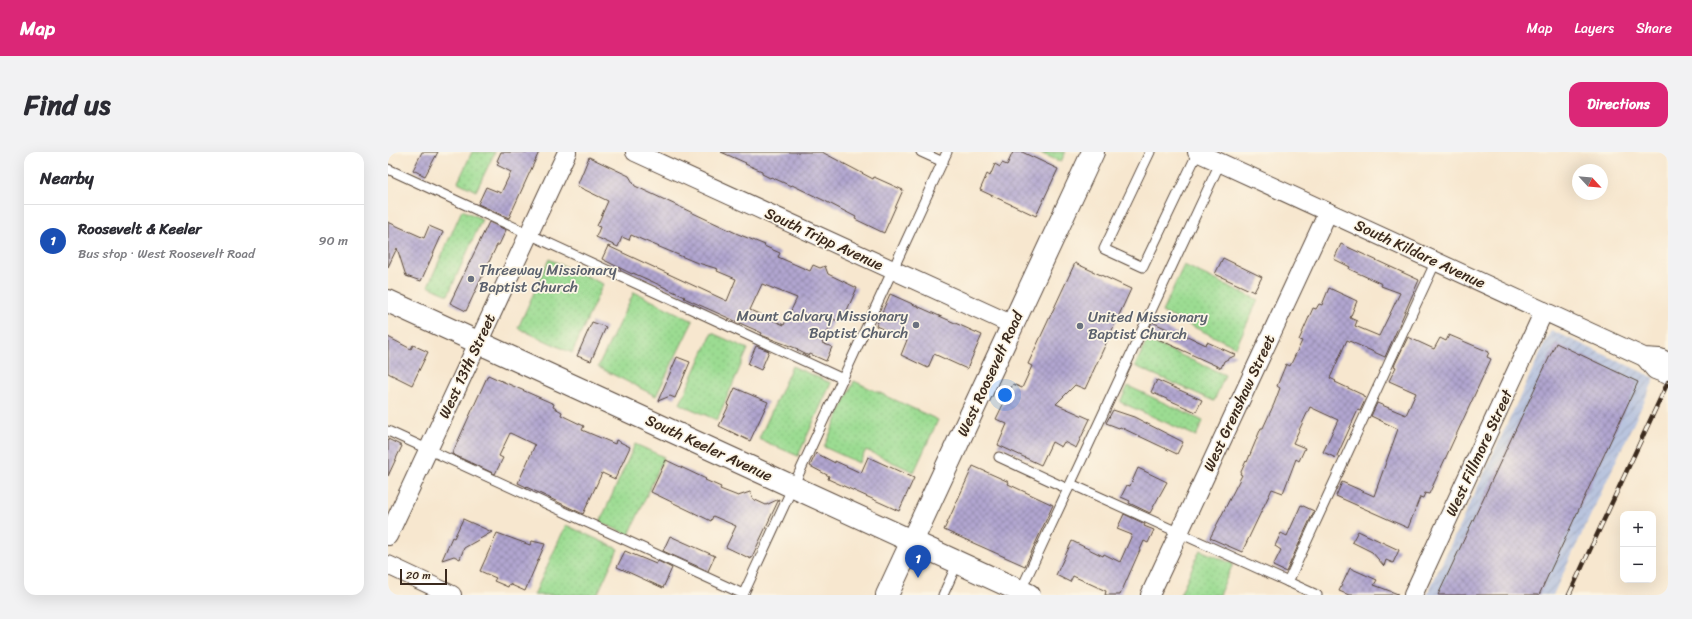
<!DOCTYPE html>
<meta charset="utf-8">
<style>
body{margin:0;font-family:Sriracha,sans-serif;background:#f2f2f3;color:#2b2b33}
.controls{position:absolute;right:12px;bottom:12px;display:grid;overflow:hidden;border-radius:8px;box-shadow:0 4px 16px #0002}
.controls button{width:36px;height:36px;display:grid;place-items:center;padding:0;border:0;border-bottom:1px solid #e1e1e2;background:#fff;color:#2b2b33;font:20px sans-serif}
.compass{position:absolute;left:1184px;top:12px;width:36px;height:36px;border-radius:50%;background:#fff;box-shadow:0 4px 16px #0002;rotate:116deg}
.scale{position:absolute;left:12px;bottom:10px;width:47px;box-sizing:border-box;padding-left:4px;border:2px solid #3b2a1e;border-top:0;font-size:11px;line-height:14px;white-space:nowrap;color:#3b2a1e;-webkit-text-stroke:3px #fcf5e5;paint-order:stroke}
.you{position:absolute;left:617px;top:243px;width:14px;height:14px;margin:-10px;border:3px solid #fff;border-radius:50%;background:#1a73e8;box-shadow:0 0 0 6px #1a73e833}
.badge{display:grid;place-items:center;width:26px;height:26px;border-radius:50%;background:#db2777;color:#fff;font-size:13px;font-weight:700}
.pin{position:absolute;translate:-50% -33px;filter:drop-shadow(0 1px 2px #0008)}
.pin::after{content:'';position:absolute;top:21px;width:14px;height:12px;background:inherit;clip-path:polygon(0 0,100% 0,50% 100%)}
.list{margin:0;padding:0;list-style:none}
h2{display:flex;justify-content:space-between;align-items:center;height:52px;margin:0;padding:0 16px;font-size:17px}
h2 small{font-size:13px;font-weight:400;color:#7c7c81}
.list li{display:grid;grid-template-columns:26px 1fr auto;gap:12px;align-items:center;box-sizing:border-box;height:72px;padding:0 16px;border-top:1px solid #e1e1e2}
.list b{display:block;font-size:15px;white-space:nowrap}
.list p{margin:0;font-size:13px;white-space:nowrap;color:#7c7c81}
.list em{font-size:13px;font-style:normal;color:#7c7c81}
.map{position:relative;flex:none;width:1280px;height:443px;overflow:hidden;border-radius:12px}
header{display:flex;align-items:center;gap:24px;box-sizing:border-box;height:56px;padding:0 20px;background:#db2777;color:#fff}
header strong{font-size:19px}
nav{display:flex;gap:22px;margin-inline-start:auto;font-size:14px}
.intro{display:flex;align-items:center;justify-content:space-between;box-sizing:border-box;height:96px;padding:0 24px}
h1{margin:0;font-size:28px}
.button{padding:10px 18px;border-radius:12px;background:#db2777;color:#fff;font-size:14px;font-weight:700}
main{display:flex;gap:24px;padding:0 24px}
aside{flex:1;background:#fff;border-radius:12px;box-shadow:0 4px 16px #0002}
.map>svg:first-child{display:block}
.industrial{fill:url(#industrial-furrows)}
.grass{fill:url(#grass-dots);stroke:#6b8358}
.building{fill:url(#building-cross-hatch);fill-rule:evenodd}
.lines{fill:none;stroke-linecap:round;stroke-linejoin:round}
.service-casing{stroke:#574639;stroke-width:11}
.minor-casing{stroke:#574639;stroke-width:20}
.tertiary-casing{stroke:#574639;stroke-width:24}
.secondary-casing{stroke:#574639;stroke-width:24}
.service{stroke:#fff;stroke-width:9}
.minor{stroke:#fff;stroke-width:18}
.tertiary{stroke:#fff;stroke-width:22}
.secondary{stroke:#fff;stroke-width:22}
.rail-casing{stroke:#3b2a1e;stroke-width:4.5}
.rail{stroke:#fcf5e5;stroke-width:3;stroke-dasharray:9;stroke-linecap:butt}
.worship-dot{fill:#6b7280;stroke:#fcf5e5;stroke-width:1.5}
.labels{text-anchor:middle;stroke-width:3.5;stroke-linejoin:round;paint-order:stroke}
.street-label{font-size:15px;fill:#3b2a1e;stroke:#fcf5e5}
.worship-label{font-size:15px;fill:#5b616d;stroke:#fcf5e5;text-anchor:start}
</style>
<header>
<strong>Map</strong>
<nav><a>Map</a><a>Layers</a><a>Share</a></nav>
</header>
<div class="intro"><h1>Find us</h1><a class="button">Directions</a></div>
<main>
<aside>
<h2>Nearby<small></small></h2>
<ul class="list">
<li><span class="badge" style="background:#1a4fb4">1</span><div><b>Roosevelt &amp; Keeler</b><p>Bus stop · West Roosevelt Road</p></div><em>90 m</em></li>
</ul>
</aside>
<div class="map">
<svg width="1280" height="443" viewBox="0 0 1280 443">
<defs>
<pattern id="industrial-furrows" width="10" height="10" patternUnits="userSpaceOnUse"><rect width="10" height="10" fill="#b9c4de"/><path d="M-1 1l2-2M0 10L10 0M9 11l2-2" fill="none" stroke="#989fb3"/></pattern>
<pattern id="grass-dots" width="8" height="8" patternUnits="userSpaceOnUse"><rect width="8" height="8" fill="#9bdc92"/><path d="M2 2h.1M6 6h.1" fill="none" stroke="#86bd7d" stroke-width="1.8" stroke-linecap="round"/></pattern>
<pattern id="building-cross-hatch" width="8" height="8" patternUnits="userSpaceOnUse"><rect width="8" height="8" fill="#b1a6d0"/><path d="M0 0l8 8M0 8l8-8" fill="none" stroke="#9187a8"/></pattern>
</defs>
<rect width="100%" height="100%" fill="#fcf5e5"/>
<filter id="ink" filterUnits="userSpaceOnUse"><feTurbulence type="fractalNoise" baseFrequency=".025" numOctaves="2"/><feDisplacementMap in="SourceGraphic" scale="8" xChannelSelector="R" yChannelSelector="G"/><feConvolveMatrix kernelMatrix="1 2 1 2 8 2 1 2 1" color-interpolation-filters="sRGB"/></filter>
<filter id="wash" filterUnits="userSpaceOnUse"><feTurbulence type="fractalNoise" baseFrequency=".012" numOctaves="4" result="noise"/><feDisplacementMap in="SourceGraphic" scale="16" xChannelSelector="R" yChannelSelector="G"/><feGaussianBlur stdDeviation="0.9" result="paint"/><feColorMatrix in="noise" values="0 0 0 0 0 0 0 0 0 0 0 0 0 0 0 0 0 1.4 0 .05"/><feComposite in="paint" operator="in"/></filter>
<g filter="url(#wash)">
<rect width="100%" height="100%" fill="#f7e7cf"/>
<path class="industrial" d="M1163 178 1267 226 1165 443H1039Z"/>
<g class="grass">
<path d="M84 0H107L88 39 70 30Z"/>
<path d="M650 0H677L673 10Z"/>
<path d="M74 58 94 67 60 143 40 134Z"/>
<path d="M161 107 215 132 184 201 130 176Z"/>
<path d="M796 113 870 148 848 195 774 160Z"/>
<path d="M246 140 305 169 268 244 210 215Z"/>
<path d="M324 181 360 197 329 268 292 252Z"/>
<path d="M759 188 837 223 826 249 747 214Z"/>
<path d="M404 214 443 231 410 304 371 287Z"/>
<path d="M466 229 550 268 526 320 478 298 471 311 436 295Z"/>
<path d="M740 234 815 269 808 284 732 250Z"/>
<path d="M247 292 276 305 241 383 212 370Z"/>
<path d="M178 373 230 397 209 443H146Z"/>
<path d="M812 398 845 412 831 443H792Z"/>
</g>
<g id="blocks">
<g class="building">
<path d="M34 0H50L37 24 25 18Z"/>
<path d="M113 0H151L121 66 90 52 98 35 113 41 123 20 109 13 111 10 109 9Z"/>
<path d="M333 0H434L485 27 486 25 515 38 496 81 467 67 468 65 437 49 404 33 403 34 383 25 382 26 374 22V19L357 12 358 11Z"/>
<path d="M625 0H634L670 17 648 64 592 38 599 22 602 24 607 12 612 15 614 11 619 13Z"/>
<path d="M201 5 241 24 247 34 350 82 377 93 376 94 392 101 390 105 422 119 425 113 432 116 437 114 440 122 469 136 455 167 451 166 449 169 446 167 434 191 444 195 438 209 422 202 421 204 409 198 410 197 386 188 373 183 374 181 296 146 297 145 263 129 245 121 244 122 214 107 220 94 339 149 348 127 329 119 330 117 307 110 243 83 241 88 234 85 230 95 208 85 212 75 209 74 220 49 189 34ZM374 132 409 146 396 173 362 158Z"/>
<path d="M0 70 36 86 41 74 55 80 33 129 18 124 9 96 0 115Z"/>
<path d="M101 70 118 78 111 93H109L78 159 62 151Z"/>
<path d="M953 92 1031 128 997 205 959 188 942 226 948 229 947 230 975 243V245L978 246 972 259 970 258 948 306 935 300 950 268 922 255 905 291 917 296 911 309 908 307 895 341 884 337 854 400 822 386 854 323 852 322 858 309 859 310 873 276H875L886 252 892 236 889 234 898 212 902 214 914 189 911 188 925 156 928 157 931 152 934 153 941 136 969 149 962 166 969 169 967 174 991 184 1012 141 993 134 994 132 961 117 962 115 946 107Z"/>
<path d="M835 106 874 125 866 140 827 122Z"/>
<path d="M687 111 743 137 697 237 687 233 668 252 702 267 688 296 676 290 673 295 664 290 653 313 610 293 619 272 608 267 625 232 634 236 644 214 640 212Z"/>
<path d="M502 142 594 183 579 217 546 202 540 216 513 203 519 188 488 174Z"/>
<path d="M204 170 218 175 203 209 189 204Z"/>
<path d="M764 170 792 183 793 181 818 193 819 190 848 203 836 209 833 216 759 182Z"/>
<path d="M1061 183 1101 200 1099 205 1103 207 1041 342 1037 341 1035 346 1032 345 1020 376 948 344 954 330 986 344 1010 277 983 264 989 251 1018 263 1028 241 1001 229 1008 215 1006 214 1020 185 1046 197 1052 186 1058 189Z"/>
<path d="M0 185 23 197 25 193 40 200 24 233 0 221Z"/>
<path d="M1168 191 1250 230 1151 443H1050Z"/>
<path d="M368 194 381 199 373 218 360 212Z"/>
<path d="M289 205 302 210 287 246 282 244 270 249Z"/>
<path d="M100 223 166 252 165 255 174 260 173 263 196 274 194 278 227 292 228 288 242 295 227 327 214 321 195 362 130 331 147 293 122 281 111 304 115 306 107 322 64 302Z"/>
<path d="M769 228 814 248 808 260 763 240Z"/>
<path d="M347 236 380 250 362 289 331 274 341 253 340 252Z"/>
<path d="M725 258 746 265 795 290 789 302 732 275 731 276 718 271Z"/>
<path d="M0 287 14 294 0 324Z"/>
<path d="M428 301 447 311V309L473 321 480 305 526 326 511 359 440 327 441 324 422 314Z"/>
<path d="M278 308 318 327 317 328 333 335 332 337 350 344 362 340 365 347 378 353 391 347 363 407 338 395 348 374 325 364 323 369 263 340Z"/>
<path d="M585 314 621 330 620 332 665 353 637 414 556 378Z"/>
<path d="M750 316 779 330 762 361 741 351 742 349 733 345 739 333 742 334Z"/>
<path d="M913 353 926 359 898 420 885 414 893 398 887 394 893 381 899 384Z"/>
<path d="M736 362 757 372 756 374 766 378 760 391 756 389 732 443H717L718 439 685 424 682 430 668 423 684 389 715 404 716 402 732 410 744 383 729 377Z"/>
<path d="M75 367 104 380 76 396 72 407 66 404 54 408 64 385 66 386Z"/>
<path d="M970 379 1011 398 1005 411 998 408 996 414 984 400 964 390Z"/>
<path d="M109 381 142 393 144 389 157 392 137 439 121 432 120 435 106 429 108 426 92 419Z"/>
<path d="M282 384 327 404 320 419 275 399Z"/>
<path d="M237 399 268 412 270 409 284 416 275 436 229 415Z"/>
<path d="M962 416 989 428 986 433 1010 442V443H961L951 439Z"/>
</g>
</g>
</g>
<g filter="url(#ink)">
<use href="#blocks" fill-opacity="0" stroke="#574639" stroke-width="1"/>
<g class="lines">
<g class="service-casing">
<g id="service">
<path d="M533 0 555 10"/>
<path d="M762 0 716 97 755 115 810 0"/>
<path d="M0 17 455 227"/>
<path d="M0 279 355 442"/>
<path d="M611 305 680 337"/>
<path d="M683 332 929 443"/>
<path d="M900 430 1048 109"/>
<path d="M632 440 832 11"/>
<path d="M355 443 559 0"/>
<path d="M555 443 570 410"/>
</g>
</g>
<g class="minor-casing">
<g id="minor">
<path d="M247 0 625 173"/>
<path d="M809 0 1256 205 1272 206 1280 210"/>
<path d="M1258 207 1267 218 1280 223"/>
<path d="M0 384 179 0"/>
<path d="M0 413 64 443"/>
<path d="M762 443 940 60"/>
<path d="M1025 443 1156 159"/>
</g>
</g>
<g class="tertiary-casing">
<path id="tertiary" d="M0 149 641 443"/>
</g>
<g class="secondary-casing">
<path id="secondary" d="M499 443 705 0"/>
</g>
<use href="#service" class="service"/>
<use href="#minor" class="minor"/>
<use href="#tertiary" class="tertiary"/>
<use href="#secondary" class="secondary"/>
<g class="rail-casing">
<path id="rail" d="M1181 443 1280 230"/>
</g>
<use href="#rail" class="rail"/>
</g>
</g>
<g class="worship-dot">
<circle cx="83" cy="127" r="4"/>
<circle cx="528" cy="173" r="4"/>
<circle cx="692" cy="174" r="4"/>
</g>
<g class="labels">
<g class="street-label">
<text transform="translate(436 87) rotate(25)" y="5">South Tripp Avenue</text>
<text transform="translate(1032 102) rotate(25)" y="5">South Kildare Avenue</text>
<text transform="translate(79 214) rotate(-65)" y="5">West 13th Street</text>
<text transform="translate(602 222) rotate(-65)" y="5">West Roosevelt Road</text>
<text transform="translate(851 251) rotate(-65)" y="5">West Grenshaw Street</text>
<text transform="translate(321 296) rotate(25)" y="5">South Keeler Avenue</text>
<text transform="translate(1091 301) rotate(-65)" y="5">West Fillmore Street</text>
</g>
<g class="worship-label">
<text x="91" y="123">Threeway Missionary<tspan x="91" dy="17">Baptist Church</tspan></text>
<text x="520" y="169" text-anchor="end">Mount Calvary Missionary<tspan x="520" dy="17">Baptist Church</tspan></text>
<text x="700" y="170">United Missionary<tspan x="700" dy="17">Baptist Church</tspan></text>
</g>
</g>
</svg>
<div class="controls">
<button>+</button>
<button>−</button>
</div>
<svg class="compass" viewBox="-18 -18 36 36"><path d="M0-13l5 13h-10z" fill="#e53935"/><path d="M0 13l5-13h-10z" fill="#7c7c81"/></svg>
<div class="scale">20 m</div>
<div class="you"></div>
<div class="pin badge" style="left:530px;top:426px;background:#1a4fb4">1</div>
</div>
</main>
